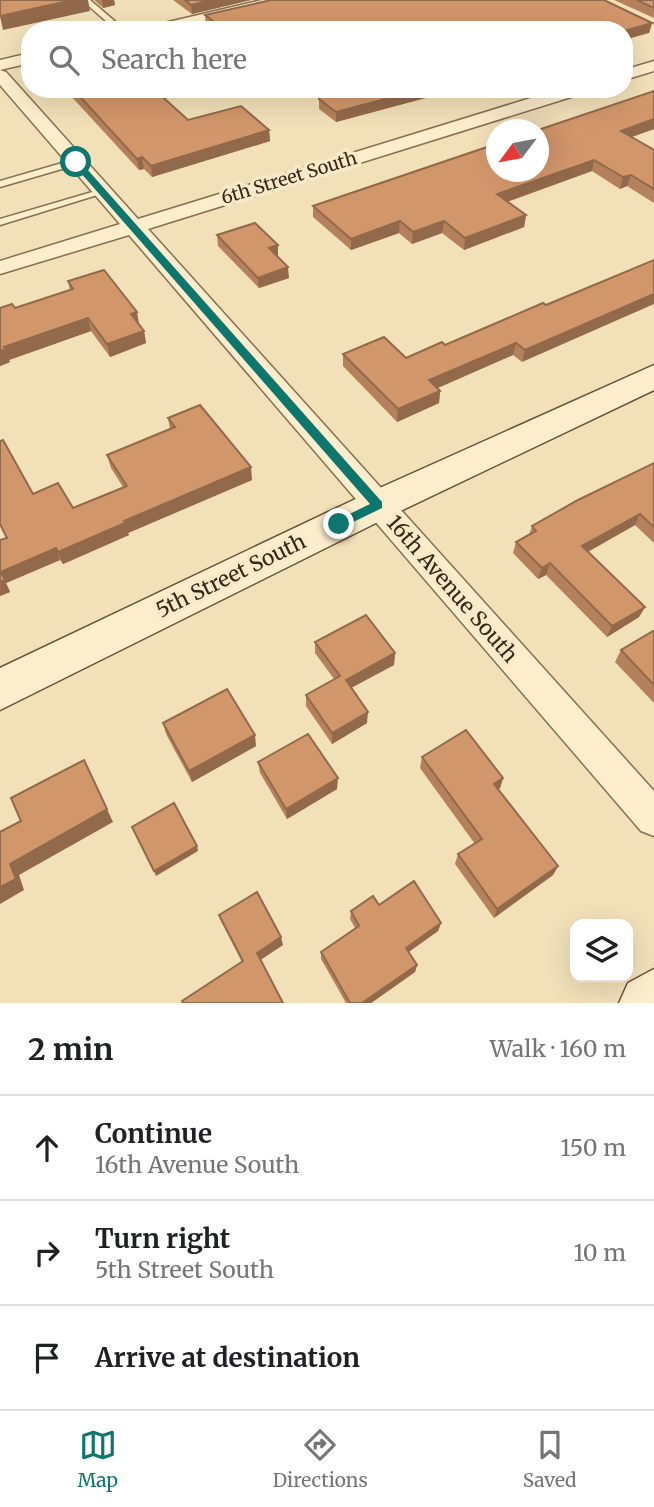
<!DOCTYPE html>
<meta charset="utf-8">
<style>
body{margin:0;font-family:Merriweather,serif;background:#f2f2f2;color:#202124}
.controls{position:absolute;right:21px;bottom:21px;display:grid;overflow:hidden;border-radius:14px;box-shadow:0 7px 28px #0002}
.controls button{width:63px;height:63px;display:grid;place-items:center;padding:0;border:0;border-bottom:2px solid #e0e0e0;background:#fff;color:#202124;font:35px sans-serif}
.compass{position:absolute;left:486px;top:119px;width:63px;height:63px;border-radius:50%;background:#fff;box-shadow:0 7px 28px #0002;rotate:238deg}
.stop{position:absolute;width:21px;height:21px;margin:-16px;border:5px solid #0f766e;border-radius:50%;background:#fff}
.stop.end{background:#0f766e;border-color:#fff;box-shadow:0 2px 7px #0008}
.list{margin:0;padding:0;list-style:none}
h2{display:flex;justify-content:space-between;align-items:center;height:91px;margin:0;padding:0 28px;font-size:30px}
h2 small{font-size:23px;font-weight:400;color:#757577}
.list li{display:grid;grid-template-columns:46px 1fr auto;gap:21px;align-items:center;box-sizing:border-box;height:105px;padding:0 28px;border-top:2px solid #e0e0e0}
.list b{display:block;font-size:26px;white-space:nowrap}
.list p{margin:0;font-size:23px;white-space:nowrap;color:#757577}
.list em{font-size:23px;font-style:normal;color:#757577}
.icon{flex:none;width:38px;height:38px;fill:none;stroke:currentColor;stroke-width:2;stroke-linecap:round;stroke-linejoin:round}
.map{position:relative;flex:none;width:654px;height:1003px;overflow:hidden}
.search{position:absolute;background:#fff;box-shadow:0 7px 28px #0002;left:21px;right:21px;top:21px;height:77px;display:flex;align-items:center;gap:18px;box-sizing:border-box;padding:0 24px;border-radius:28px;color:#757577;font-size:26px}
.sheet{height:406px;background:#fff}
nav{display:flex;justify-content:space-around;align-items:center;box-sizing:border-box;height:98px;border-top:2px solid #e0e0e0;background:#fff;font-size:19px;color:#757577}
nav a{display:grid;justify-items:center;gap:4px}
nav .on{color:#0f766e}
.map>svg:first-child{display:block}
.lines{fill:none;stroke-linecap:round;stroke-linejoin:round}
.lane-casing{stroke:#886f52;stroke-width:3}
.street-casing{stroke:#886f52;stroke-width:3}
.secondary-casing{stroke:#695036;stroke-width:3}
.lane{fill:#fcedcc;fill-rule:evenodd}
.street{fill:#fcedcc;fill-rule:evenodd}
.secondary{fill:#fcedcc;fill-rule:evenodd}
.wall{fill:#b5815c}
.shaded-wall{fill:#93694b}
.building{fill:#d2966b;stroke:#93694b;stroke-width:2}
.route{fill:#0f766e}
.labels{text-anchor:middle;stroke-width:7;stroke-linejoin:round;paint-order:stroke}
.far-street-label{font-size:18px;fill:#352719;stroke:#f8eac8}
.street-label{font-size:21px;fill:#352719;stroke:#f8eac8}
</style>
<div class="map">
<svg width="654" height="1003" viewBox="0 0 654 1003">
<rect width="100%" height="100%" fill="#f1e0b8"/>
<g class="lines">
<g class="lane-casing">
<g id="lane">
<path d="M82 0H90L125 30H116Z"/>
<path d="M76 159 81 162 79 164 0 187V181Z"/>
<path d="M99 190 107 192 0 225V219Z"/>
</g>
</g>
<g class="street-casing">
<g id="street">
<path d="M262 0H288L286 3 172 30H145L147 27Z"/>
<path d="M30 53V63L0 70V60Z"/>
<path d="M654 61V71L624 80V70Z"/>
<path d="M0 70 6 72 138 219 560 89H586L584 93 148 229 654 791V836L641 831 129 235 0 274V261L120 224 0 85Z"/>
</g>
</g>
<g class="secondary-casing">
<g id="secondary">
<path d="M654 365V390L392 515 0 710V668L364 495Z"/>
<path d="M654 969V1003H619L628 983Z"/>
</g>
</g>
<use href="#lane" class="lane"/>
<use href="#street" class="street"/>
<use href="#secondary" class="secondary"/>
</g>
<g class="wall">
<path d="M94 0H114L115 5 103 8Z"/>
<path d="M173 0H251L192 14Z"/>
<path d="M614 0H654V18Z"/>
<path d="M205 15 652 23 649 33 624 30H213L206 25Z"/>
<path d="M69 89H154L188 120 269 130 270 141 152 177 144 169 139 170 70 95Z"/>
<path d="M319 89H459L336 122 319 109Z"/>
<path d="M654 91V129L631 137 654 150V203L627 186 620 189 592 171 507 202 526 215 524 227 464 250 442 233 412 244 399 233 351 250 313 217V206Z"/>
<path d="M217 235 278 245V255L277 256 289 278 259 288 218 246Z"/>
<path d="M68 281 139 324 144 331 146 343 110 357 91 331 9 360 10 362 0 366V308H15L70 290Z"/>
<path d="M546 305 522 362 513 355 438 388 440 391 439 403 397 422 343 366V354L406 358 445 345Z"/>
<path d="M168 418 252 480 128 533 129 535 63 564 60 560 6 583 10 592 0 596V540L6 538 0 525V441L33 494 73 508 123 487 111 468 107 455 170 429Z"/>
<path d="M654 463V543L635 525 588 552 645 607 639 617 607 637 546 575 538 579 513 553 516 542 529 535 532 526Z"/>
<path d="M654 632V703L615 662 621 650Z"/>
<path d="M315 642 395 653 394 665 351 688 367 723 332 744 306 706V695L334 679 315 653Z"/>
<path d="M163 723 256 746 192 782 166 734Z"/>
<path d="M422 757 503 778 500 788 498 789 558 866 553 875 494 918 455 864 458 854 475 844 420 768Z"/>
<path d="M258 762 337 789 287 819 260 773Z"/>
<path d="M379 905 441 923 438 931 409 952 417 965 415 972 371 1003H346L321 959V952L355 928 350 919 351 911Z"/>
<path d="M219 915 283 945 260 959 242 962 222 923Z"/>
</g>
<g class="shaded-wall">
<path d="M73 0H88L90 11 3 30 0 16Z"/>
<path d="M102 0H114L115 5 103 8Z"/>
<path d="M211 0H251L192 14 191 5Z"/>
<path d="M652 23 649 33 624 40V31Z"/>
<path d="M423 89H459L336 122V112Z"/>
<path d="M654 119V129L618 142 621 131Z"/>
<path d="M269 130 270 141 152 177 151 166Z"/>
<path d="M142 157 144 169 139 170 137 159Z"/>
<path d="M594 160 592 171 495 206 497 194Z"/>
<path d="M631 175 627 186 620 189 623 177Z"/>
<path d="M526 215 524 227 464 250 465 238Z"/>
<path d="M400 221 399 233 351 250V239Z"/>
<path d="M444 221 442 233 412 244 413 232Z"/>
<path d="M278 245V255L270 258 269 248Z"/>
<path d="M288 267 289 278 259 288 258 278Z"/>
<path d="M654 294V304L522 362 525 350Z"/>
<path d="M137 312 139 324 131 314Z"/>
<path d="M88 318 91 331 9 360 10 362 0 366V351L4 347Z"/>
<path d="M144 331 146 343 110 357 107 344Z"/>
<path d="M516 343 513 355 428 392 429 380Z"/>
<path d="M440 391 439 403 397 422 398 409Z"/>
<path d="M251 467 252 480 128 533 129 535 63 564 58 552 124 521Z"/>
<path d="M640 514 635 525 578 557 582 546Z"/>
<path d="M56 548 60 560 6 583 10 592 0 596 1 572Z"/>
<path d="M550 563 546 575 538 579 542 568Z"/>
<path d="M645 607 639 617 607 637 612 626Z"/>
<path d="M395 653 394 665 345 691 346 680Z"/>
<path d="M368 712 367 723 332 744V733Z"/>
<path d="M255 735 256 746 192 782 189 771Z"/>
<path d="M338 778 337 789 287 819 286 809Z"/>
<path d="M503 778 500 788 491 794 494 784Z"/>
<path d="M107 809 113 822 19 875 24 890 0 904V887L10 864Z"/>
<path d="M197 846 198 851 156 876 154 871Z"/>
<path d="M558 866 553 875 494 918 497 909Z"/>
<path d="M441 923 438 931 404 955 406 948Z"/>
<path d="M281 937 283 945 259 961 257 953Z"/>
<path d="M417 965 415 972 371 1003H362Z"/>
</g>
<g class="building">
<path d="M0 0H73L0 16Z"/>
<path d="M185 0H211L191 5Z"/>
<path d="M271 0H604L652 23 624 31V30H225L205 15Z"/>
<path d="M637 0H654V8Z"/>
<path d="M73 89H154L188 120 241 106 269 130 151 166 142 157 137 159Z"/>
<path d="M319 89H423L336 112 319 99Z"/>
<path d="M654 91V119L621 131 654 150V189L631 175 623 177 594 160 497 194 526 215 465 238 444 221 413 232 400 221 351 239 313 206 496 144V172H538V130Z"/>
<path d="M255 223 278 245 269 248 288 267 258 278 217 235Z"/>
<path d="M654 260V294L525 350 516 343 429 380 440 391 398 409 343 354 384 337 406 358 442 342 445 345 543 303 546 305Z"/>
<path d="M104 270 137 312 131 314 144 331 107 344 88 318 4 347 6 349 0 351V308L12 304 15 308 73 289 68 281Z"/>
<path d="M200 405 251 467 124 521 125 523 58 552 56 548 1 572 5 580 0 582V540L7 538 0 524V441L3 440 33 494 58 483 73 508 127 486 107 455 175 427 168 418Z"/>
<path d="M654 463V527L640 514 582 546 645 607 612 626 550 563 542 568 516 542 536 531 532 526 578 500Z"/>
<path d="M366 615 395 653 346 680 368 712 332 733 306 695 340 676 315 642Z"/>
<path d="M653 631 654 632V685L621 650Z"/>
<path d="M227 689 255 735 189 771 163 723Z"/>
<path d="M466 730 503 778 494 784 558 866 497 909 458 854 482 839 422 757Z"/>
<path d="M308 734 338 778 286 809 258 762Z"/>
<path d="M84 760 107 809 10 864 16 879 0 887V832L21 821 11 798Z"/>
<path d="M174 803 197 846 154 871 132 827Z"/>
<path d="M414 881 441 923 406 948 417 965 362 1003H350L321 952 359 926 351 911 373 896 379 905Z"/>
<path d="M257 892 281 937 257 953 283 1003H183L182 1001 243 961 219 915Z"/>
</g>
<path class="route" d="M73 160H79L382 502V508L343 527H335V521L370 504 73 164Z"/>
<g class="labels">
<g class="far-street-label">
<text transform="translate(289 178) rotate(-17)" y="6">6th Street South</text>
</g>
<g class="street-label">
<text transform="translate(231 576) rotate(-26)" y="7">5th Street South</text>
<text transform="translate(452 589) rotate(49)" y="7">16th Avenue South</text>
</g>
</g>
</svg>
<div class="controls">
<button><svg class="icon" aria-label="layers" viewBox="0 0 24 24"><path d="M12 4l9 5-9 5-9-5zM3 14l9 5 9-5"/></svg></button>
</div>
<svg class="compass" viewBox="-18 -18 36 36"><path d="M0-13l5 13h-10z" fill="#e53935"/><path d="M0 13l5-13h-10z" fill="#757577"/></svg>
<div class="stop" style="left:76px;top:162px"></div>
<div class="stop end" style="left:339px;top:524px"></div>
<div class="search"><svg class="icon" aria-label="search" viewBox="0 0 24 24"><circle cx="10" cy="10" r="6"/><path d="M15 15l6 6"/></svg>Search here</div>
</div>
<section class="sheet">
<h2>2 min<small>Walk · 160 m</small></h2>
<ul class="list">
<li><svg class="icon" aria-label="ahead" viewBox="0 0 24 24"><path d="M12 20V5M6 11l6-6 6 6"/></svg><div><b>Continue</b><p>16th Avenue South</p></div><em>150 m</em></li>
<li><svg class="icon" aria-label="right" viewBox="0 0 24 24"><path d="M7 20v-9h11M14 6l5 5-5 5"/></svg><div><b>Turn right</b><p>5th Street South</p></div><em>10 m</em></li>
<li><svg class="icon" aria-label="arrive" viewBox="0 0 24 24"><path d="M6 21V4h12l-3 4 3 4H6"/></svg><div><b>Arrive at destination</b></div></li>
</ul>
</section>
<nav>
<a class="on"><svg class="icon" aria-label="map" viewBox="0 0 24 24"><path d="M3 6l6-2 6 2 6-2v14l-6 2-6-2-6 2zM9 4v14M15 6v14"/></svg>Map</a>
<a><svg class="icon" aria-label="directions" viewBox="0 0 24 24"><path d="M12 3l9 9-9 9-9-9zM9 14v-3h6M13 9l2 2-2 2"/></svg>Directions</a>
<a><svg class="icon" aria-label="saved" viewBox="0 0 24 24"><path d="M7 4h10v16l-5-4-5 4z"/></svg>Saved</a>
</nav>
